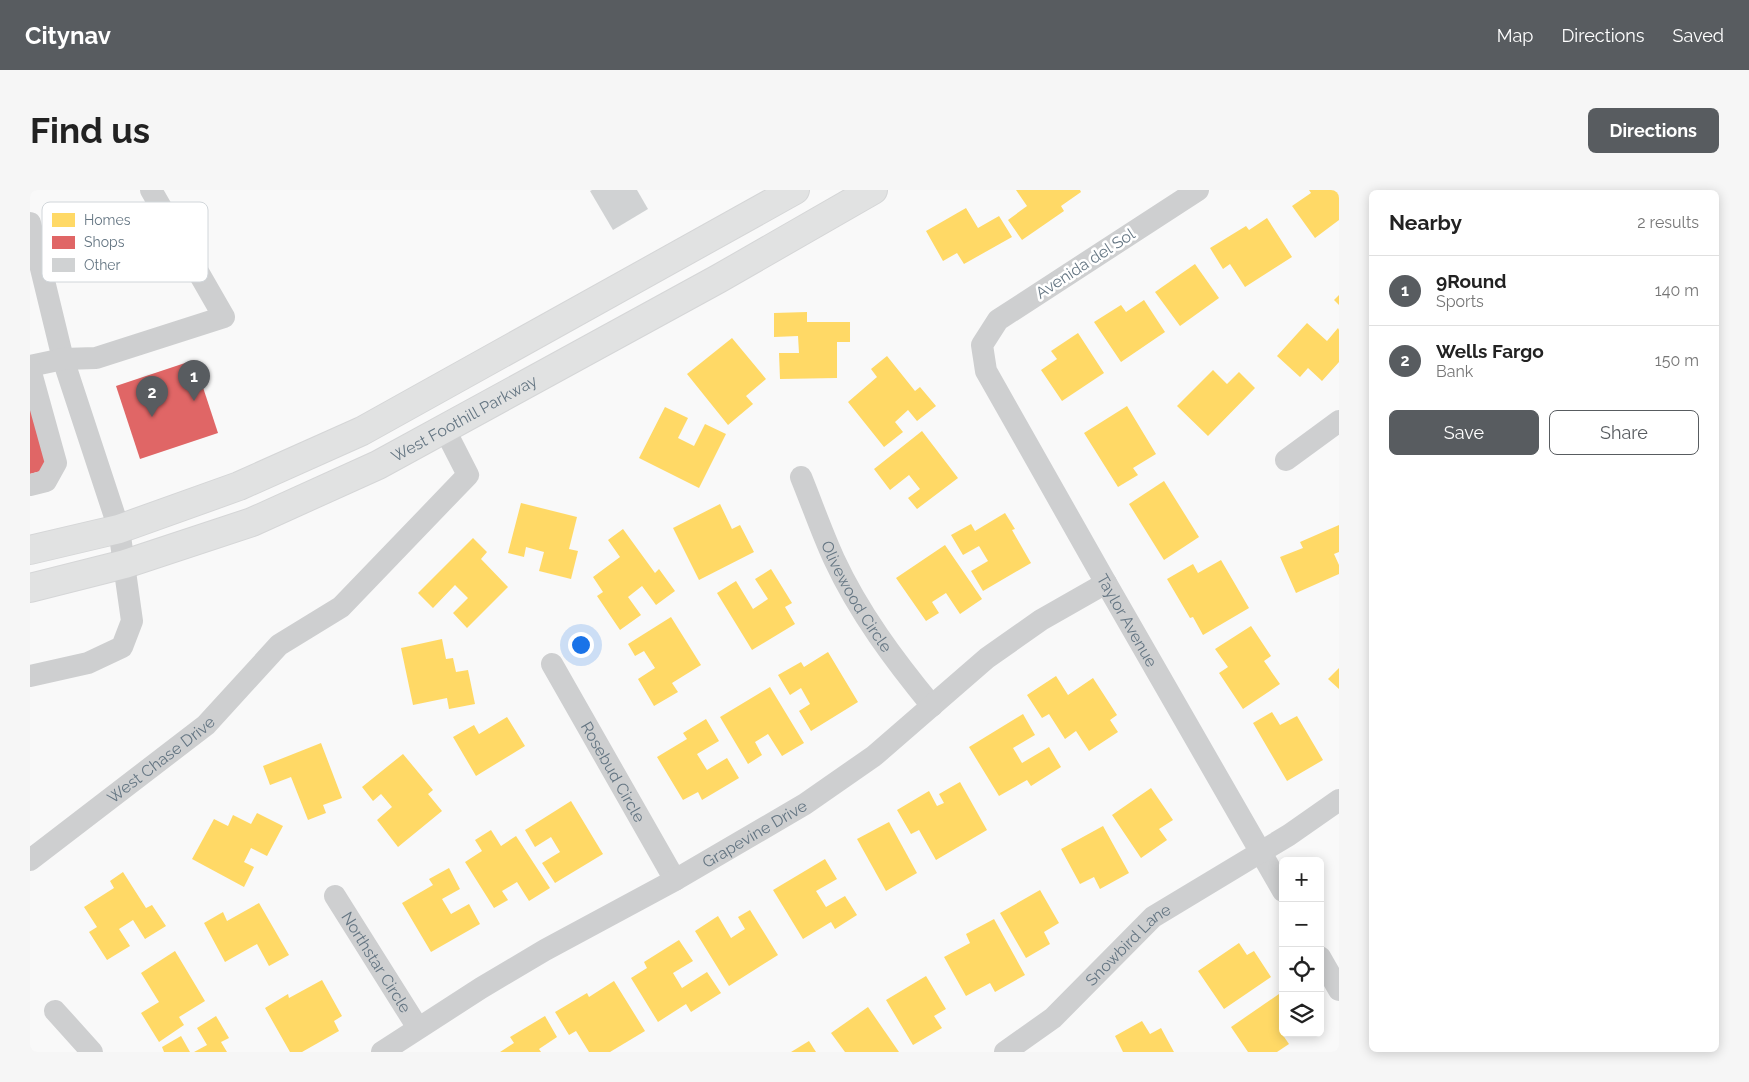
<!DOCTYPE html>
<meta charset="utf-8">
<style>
body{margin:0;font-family:Raleway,sans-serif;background:#f6f6f6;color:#222}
.controls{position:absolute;right:15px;bottom:15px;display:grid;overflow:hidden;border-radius:8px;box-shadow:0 2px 12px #0003}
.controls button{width:45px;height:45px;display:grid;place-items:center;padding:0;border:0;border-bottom:1px solid #e0e0e0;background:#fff;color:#222;font:25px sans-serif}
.you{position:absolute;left:550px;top:454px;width:18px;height:18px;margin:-12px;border:4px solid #fff;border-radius:50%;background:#1a73e8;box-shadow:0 0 0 8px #1a73e833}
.badge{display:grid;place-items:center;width:32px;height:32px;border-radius:50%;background:#585c60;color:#fff;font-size:16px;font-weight:700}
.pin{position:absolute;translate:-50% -41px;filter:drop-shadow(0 1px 2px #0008)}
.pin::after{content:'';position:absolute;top:26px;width:18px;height:15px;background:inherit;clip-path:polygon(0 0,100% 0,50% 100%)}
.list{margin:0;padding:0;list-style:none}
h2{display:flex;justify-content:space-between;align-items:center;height:65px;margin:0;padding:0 20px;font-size:21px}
h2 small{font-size:16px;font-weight:400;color:#767676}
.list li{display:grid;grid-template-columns:32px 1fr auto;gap:15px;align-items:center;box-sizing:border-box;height:70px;padding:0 20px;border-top:1px solid #e0e0e0}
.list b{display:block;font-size:19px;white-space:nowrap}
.list p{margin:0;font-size:16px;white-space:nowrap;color:#767676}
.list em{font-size:16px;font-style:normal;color:#767676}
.actions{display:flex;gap:10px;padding:15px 20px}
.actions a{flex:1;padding:11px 0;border:1px solid #585c60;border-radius:8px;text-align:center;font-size:18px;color:#585c60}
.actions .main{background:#585c60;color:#fff}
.icon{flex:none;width:28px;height:28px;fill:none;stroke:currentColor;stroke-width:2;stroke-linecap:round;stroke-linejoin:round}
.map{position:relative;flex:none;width:1309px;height:862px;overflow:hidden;border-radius:8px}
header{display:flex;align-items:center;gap:30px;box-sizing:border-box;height:70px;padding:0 25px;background:#585c60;color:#fff}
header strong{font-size:24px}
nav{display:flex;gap:28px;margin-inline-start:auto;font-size:18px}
.intro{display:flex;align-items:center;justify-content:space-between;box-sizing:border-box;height:120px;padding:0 30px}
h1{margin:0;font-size:35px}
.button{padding:12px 22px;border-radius:8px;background:#585c60;color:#fff;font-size:18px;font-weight:700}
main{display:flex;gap:30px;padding:0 30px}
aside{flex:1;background:#fff;border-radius:8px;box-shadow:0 2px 12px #0003}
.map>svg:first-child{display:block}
.homes{fill:#ffd966}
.shops{fill:#e06666}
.building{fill:#d0d2d3}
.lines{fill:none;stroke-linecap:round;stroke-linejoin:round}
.major-casing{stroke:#d5d6d7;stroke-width:30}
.minor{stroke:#cecfd0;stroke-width:22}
.major{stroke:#e1e2e2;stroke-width:28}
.labels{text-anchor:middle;stroke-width:5;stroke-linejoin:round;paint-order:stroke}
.street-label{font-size:16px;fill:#657683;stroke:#fff}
.key{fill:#fff;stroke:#d1d6da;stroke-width:1}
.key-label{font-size:14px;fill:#657683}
</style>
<header>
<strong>Citynav</strong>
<nav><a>Map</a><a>Directions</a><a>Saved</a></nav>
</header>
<div class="intro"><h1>Find us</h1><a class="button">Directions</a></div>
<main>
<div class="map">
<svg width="1309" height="862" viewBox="0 0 1309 862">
<rect width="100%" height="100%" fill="#f9f9f9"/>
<g class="homes">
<path d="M986 0H1050L1051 2 1031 16 1034 21 992 50 978 30 997 16Z"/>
<path d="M1279 0H1309V30L1285 48 1262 16 1281 3Z"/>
<path d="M936 18 948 38 969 26 982 47 934 74 927 63 913 71 896 41Z"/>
<path d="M1237 28 1262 67 1215 97 1200 74 1193 79 1180 58 1216 36 1219 40Z"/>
<path d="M1165 74 1189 108 1150 136 1125 102Z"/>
<path d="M1309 105V115L1304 110Z"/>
<path d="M1114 110 1135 142 1091 172 1064 132 1091 115 1096 122Z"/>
<path d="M777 122V132H820V152H807V188L750 189 749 163H769L768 146 744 147V123Z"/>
<path d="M1277 133 1297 151 1308 138 1309 140V172L1292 191 1278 178 1270 187 1247 166Z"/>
<path d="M1048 143 1074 183 1032 211 1011 180 1027 169 1021 161Z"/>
<path d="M702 148 736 189 716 206 723 214 698 235 657 184Z"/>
<path d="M857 166 885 201 890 197 906 216 887 231 878 220 865 232 873 242 854 257 818 212 847 187 841 179Z"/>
<path d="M1183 180 1197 194 1209 182 1225 198 1178 246 1147 216Z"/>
<path d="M1097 216 1126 264 1103 278 1108 285 1088 297 1054 243Z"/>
<path d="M635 217 658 228 648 248 664 256 675 234 696 244 669 298 609 268Z"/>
<path d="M892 241 928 288 887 319 878 308 890 299 879 285 860 300 844 279Z"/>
<path d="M1134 291 1169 347 1134 370 1099 314Z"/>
<path d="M491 313 547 327 539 359 548 361 541 389 509 381 514 362 496 357 494 367 478 363Z"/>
<path d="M690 314 702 339 710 335 724 362 669 390 643 338Z"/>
<path d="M975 323 985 339 982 340 1001 373 953 401 941 381 958 371 949 356 933 365 921 345 941 334 945 341Z"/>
<path d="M1309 335V362L1304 364 1309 375V384L1266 403 1250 367 1273 358 1270 352Z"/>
<path d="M593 339 625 383 629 379 645 401 626 415 612 396 598 407 611 425 590 440 567 406 573 402 563 387 590 367 578 350Z"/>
<path d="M443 348 457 362 451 369 478 397 437 438 423 423 438 408 425 395 403 418 388 403Z"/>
<path d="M915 355 952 409 930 424 916 403 902 412 909 423 896 431 866 388Z"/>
<path d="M1191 370 1219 418 1173 445 1163 427 1160 428 1137 389 1163 374 1168 383Z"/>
<path d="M741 379 762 413 755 417 765 434 722 460 687 403 706 391 723 419 738 409 725 389Z"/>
<path d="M641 427 671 475 642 493 648 502 624 516 608 489 625 478 614 461 605 466 598 454Z"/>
<path d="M1221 436 1241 466 1234 471 1250 494 1213 519 1189 483 1198 477 1185 459Z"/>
<path d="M412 449 416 469 423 468 426 482 438 480 445 514 419 519 417 508 383 515 371 458Z"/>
<path d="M798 462 828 512 781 541 769 521 780 514 771 498 760 505 748 485 771 472 774 477Z"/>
<path d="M1309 478V499L1298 489Z"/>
<path d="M1026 486 1038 505 1063 488 1087 525 1080 530 1088 542 1059 561 1046 541 1035 549 1019 524 1012 528 997 505Z"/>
<path d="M740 497 774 553 752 566 738 544 725 552 732 565 718 574 690 527Z"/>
<path d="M1242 522 1250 535 1267 526 1293 570 1257 591 1223 533Z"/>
<path d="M993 524 1005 545 983 558 992 573 1019 557 1031 577 1001 596 997 590 969 606 939 557Z"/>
<path d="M477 527 495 556 446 586 423 547 444 535 449 544Z"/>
<path d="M676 529 689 551 667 564 677 580 697 568 709 588 672 610 668 602 653 610 627 567 657 549 653 543Z"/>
<path d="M291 553 312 608 293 615 296 623 278 630 261 587 240 595 233 576Z"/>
<path d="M373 564 403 600 398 604 412 621 368 657 347 630 362 617 351 604 343 611 332 597Z"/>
<path d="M930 592 957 640 906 670 889 640 881 644 867 620 899 601 907 616 914 613 909 604Z"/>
<path d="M1121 598 1143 630 1129 639 1137 650 1111 668 1082 625Z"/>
<path d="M541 611 573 664 525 693 512 673 530 662 521 647 505 657 495 640Z"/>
<path d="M227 623 253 636 237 666 221 658 214 672 224 677 214 697 162 669 184 629 198 636 203 625 221 634Z"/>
<path d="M859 632 887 683 856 701 827 649Z"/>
<path d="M1073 636 1099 683 1070 699 1064 687 1050 694 1031 659Z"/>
<path d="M461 640 471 656 486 646 520 698 499 711 487 692 472 701 478 710 464 718 435 672 452 661 445 650Z"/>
<path d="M795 669 807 689 786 701 796 717 815 706 827 725 805 739 801 732 773 749 743 700Z"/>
<path d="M419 678 430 699 412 709 421 724 439 714 450 734 401 762 372 713 403 695 399 689Z"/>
<path d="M93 682 116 718 122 715 136 736 115 749 103 730 89 739 100 756 77 770 59 742 67 737 54 717 84 698 80 691Z"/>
<path d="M1010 700 1029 733 1014 742 1020 754 996 768 970 723Z"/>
<path d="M229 713 259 765 239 776 227 754 195 772 174 733 193 722 197 731Z"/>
<path d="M720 720 748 765 699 796 665 741 688 726 701 748 715 739 708 727Z"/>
<path d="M964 729 995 785 965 802 960 793 936 806 914 767 940 753 936 744Z"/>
<path d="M649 750 663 771 643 783 652 798 677 782 691 803 661 822 656 814 628 832 601 788 617 778 614 772Z"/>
<path d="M1209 753 1217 765 1224 761 1241 787 1194 819 1168 781Z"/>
<path d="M145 761 175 811 149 827 154 835 129 852 111 823 129 812 111 783Z"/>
<path d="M896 786 916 819 904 826 912 838 883 855 856 810Z"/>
<path d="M292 790 312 826 304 831 309 841 272 862H260L235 818 258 804 259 808Z"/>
<path d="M584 791 615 841 580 862H559L546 841 539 845 525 822 557 803 559 807Z"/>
<path d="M1249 804 1253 809V839L1250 841 1259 854 1247 862H1218L1201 837Z"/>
<path d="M838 817 869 862H815L801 843Z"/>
<path d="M186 826 199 848 191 852 197 862H164L177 855 167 838Z"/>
<path d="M515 826 527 847 509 859 511 862H470L484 853 480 847Z"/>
<path d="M1112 831 1120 844 1131 838 1144 862H1093L1085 846Z"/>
<path d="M151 846 160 862H134L132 857Z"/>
<path d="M779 851 786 862H761Z"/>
</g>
<g class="shops">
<path d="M164 170 188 243 110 269 86 196Z"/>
<path d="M0 205 18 279 0 284Z"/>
</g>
<path class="building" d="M562 0H607L618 19 583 40 560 1Z"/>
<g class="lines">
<g class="major-casing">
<g id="major">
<path d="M0 360 89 339 209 296 332 241 765 0"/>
<path id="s8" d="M0 398 95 374 222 332 348 275 688 89 843 0"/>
</g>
</g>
<g class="minor">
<path id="s1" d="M1168 0 968 130 952 155 956 181 1076 393 1253 701"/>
<path d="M0 33 33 169 89 339 102 431 92 457 58 473 0 486"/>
<path d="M0 176 33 169 66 168 194 127 121 0"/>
<path d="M0 179 26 273 16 291 0 295"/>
<path d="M1256 270 1309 231"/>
<path id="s2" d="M771 287C782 314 792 343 804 369 829 423 865 471 902 516"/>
<path id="s3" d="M522 474 645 690"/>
<path id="s4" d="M0 670 176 535 249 455 311 417 438 285 414 238"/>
<path id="s5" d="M305 706 388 838"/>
<path d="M1290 767 1309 800"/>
<path d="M25 821 62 862"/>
<path id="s6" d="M352 862 451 798 515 760 645 690 775 614 844 566 957 468 1011 430 1076 393"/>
<path id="s7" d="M975 862 1023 828 1123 727 1259 645 1309 610"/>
</g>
<use href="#major" class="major"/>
</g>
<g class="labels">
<g class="street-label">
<text transform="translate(1055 73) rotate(-33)" y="6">Avenida del Sol</text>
<text dy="6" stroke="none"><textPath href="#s8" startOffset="468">West Foothill Parkway</textPath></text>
<text dy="6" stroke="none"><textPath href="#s2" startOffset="132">Olivewood Circle</textPath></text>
<text dy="6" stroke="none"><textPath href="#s1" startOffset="581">Taylor Avenue</textPath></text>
<text dy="6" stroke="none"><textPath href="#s4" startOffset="165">West Chase Drive</textPath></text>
<text dy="6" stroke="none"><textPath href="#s3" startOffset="124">Rosebud Circle</textPath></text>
<text dy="6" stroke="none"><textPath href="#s6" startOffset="432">Grapevine Drive</textPath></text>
<text dy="6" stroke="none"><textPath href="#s7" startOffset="164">Snowbird Lane</textPath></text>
<text dy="6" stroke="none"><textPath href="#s5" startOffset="78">Northstar Circle</textPath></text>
</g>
</g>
<rect x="12" y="12" width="166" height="80" rx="8" class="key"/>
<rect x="22" y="23" width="23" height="14" fill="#ffd966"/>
<rect x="22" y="46" width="23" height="13" fill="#e06666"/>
<rect x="22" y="68" width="23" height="14" fill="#d0d2d3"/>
<g class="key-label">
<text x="54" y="35">Homes</text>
<text x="54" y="57">Shops</text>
<text x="54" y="80">Other</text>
</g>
</svg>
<div class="controls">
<button>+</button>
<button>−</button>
<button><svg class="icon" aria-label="locate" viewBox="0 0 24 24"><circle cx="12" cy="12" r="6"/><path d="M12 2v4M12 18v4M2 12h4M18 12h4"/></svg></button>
<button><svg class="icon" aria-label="layers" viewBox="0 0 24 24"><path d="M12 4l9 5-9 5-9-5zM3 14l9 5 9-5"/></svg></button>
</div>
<div class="you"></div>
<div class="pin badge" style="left:164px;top:211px">1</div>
<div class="pin badge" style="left:122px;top:227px">2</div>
</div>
<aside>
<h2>Nearby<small>2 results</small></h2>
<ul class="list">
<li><span class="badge">1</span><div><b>9Round</b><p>Sports</p></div><em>140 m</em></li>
<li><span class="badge">2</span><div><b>Wells Fargo</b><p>Bank</p></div><em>150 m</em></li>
</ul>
<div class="actions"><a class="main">Save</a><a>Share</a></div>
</aside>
</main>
